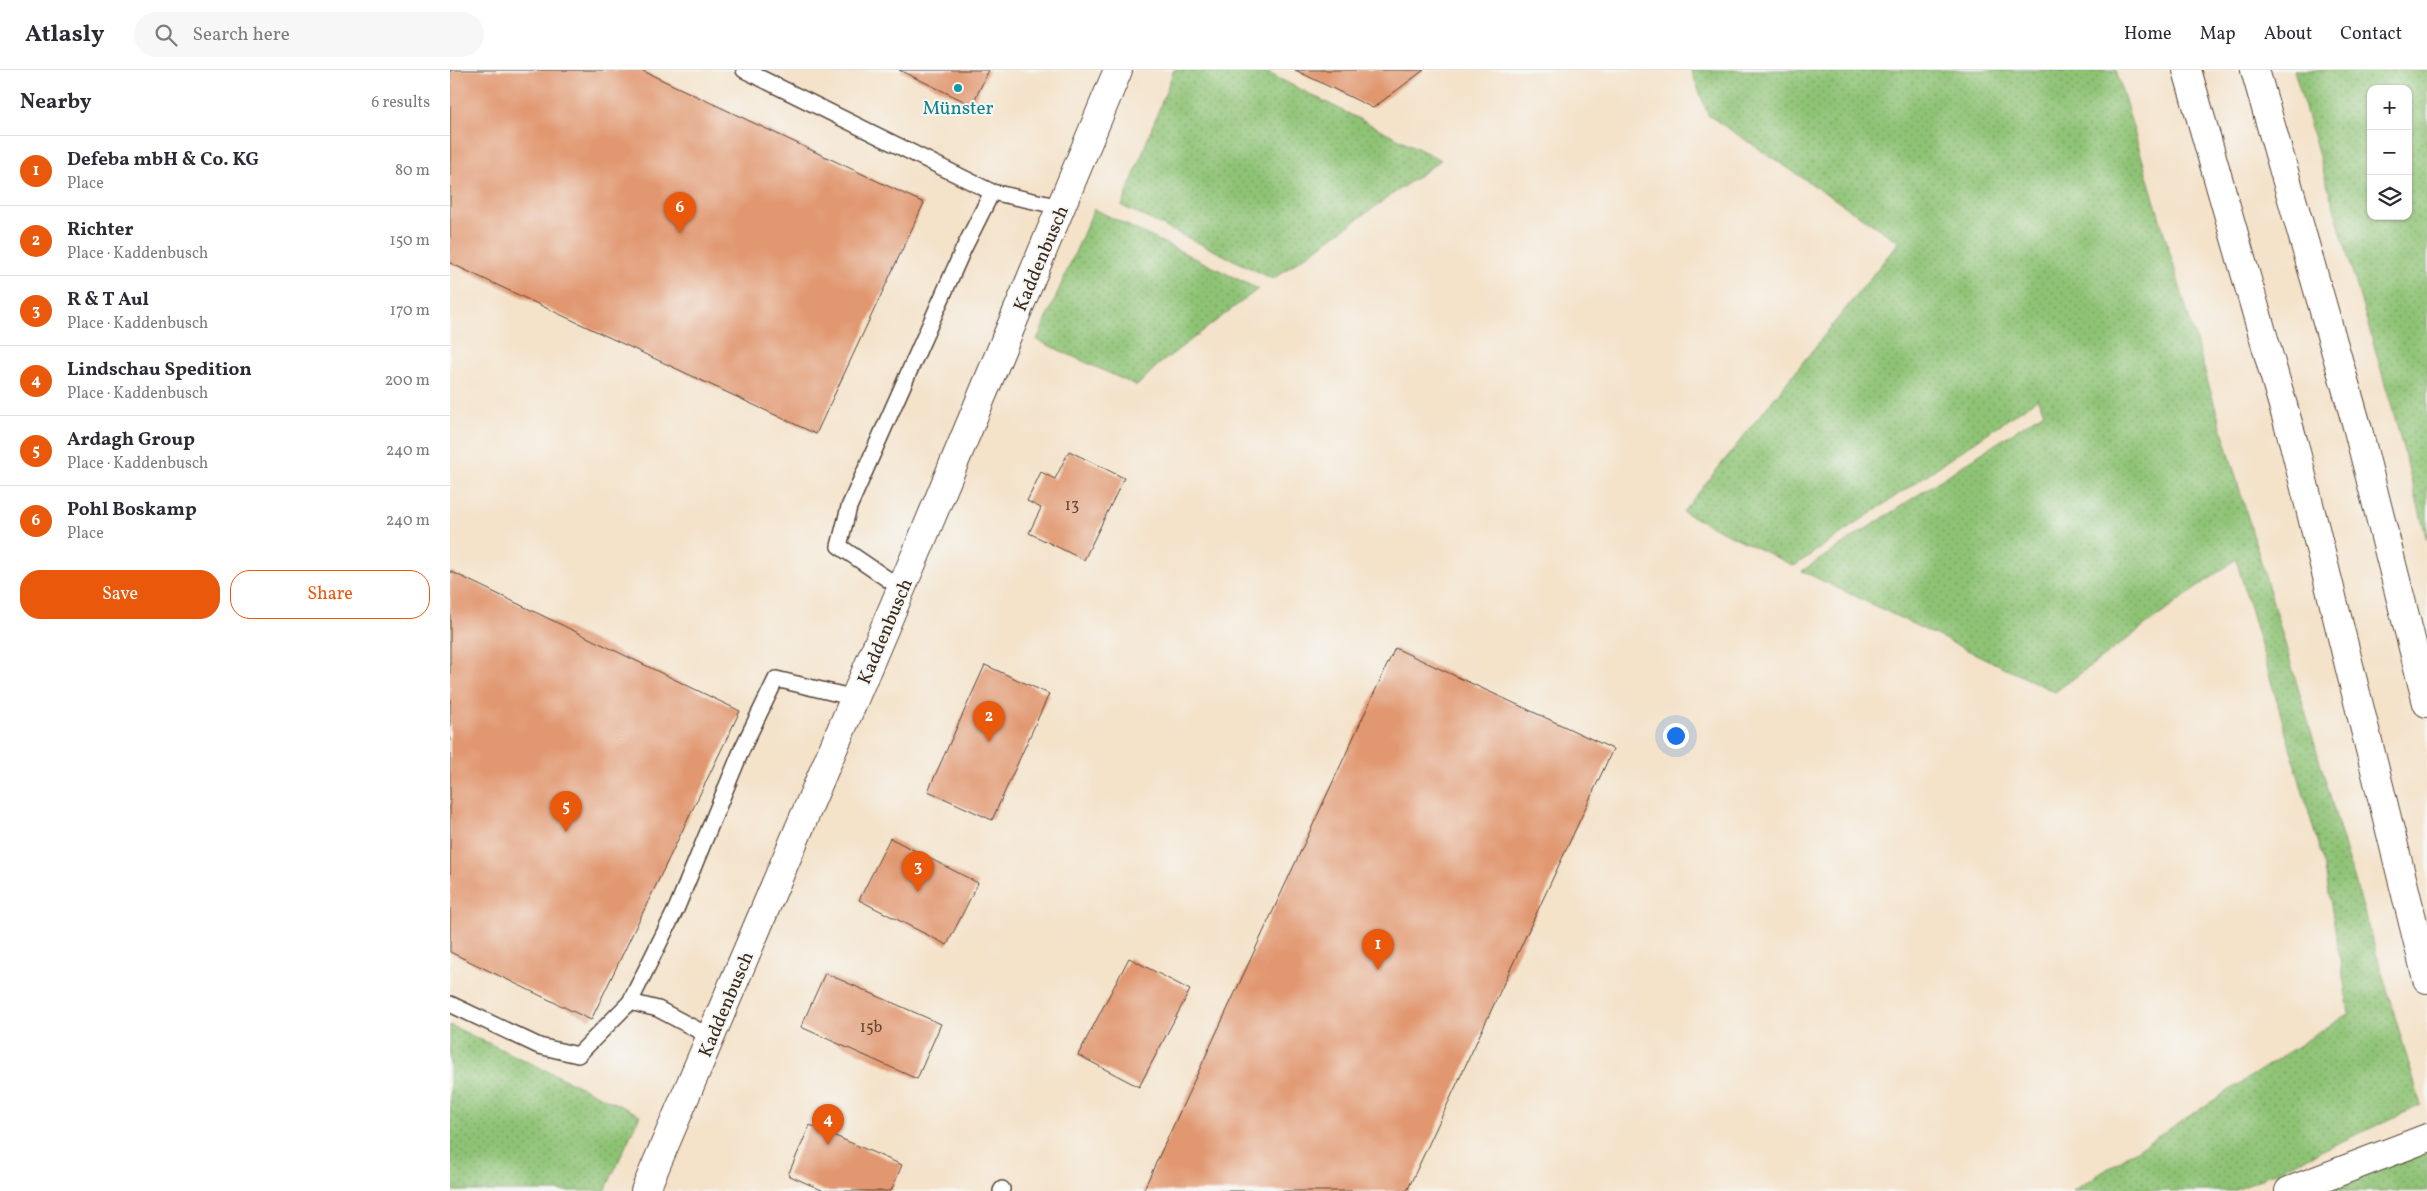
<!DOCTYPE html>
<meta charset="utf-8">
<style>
body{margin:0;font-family:Vollkorn,serif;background:#f7f7f7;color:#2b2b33}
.controls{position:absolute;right:15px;top:15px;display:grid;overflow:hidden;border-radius:10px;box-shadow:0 1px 4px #0004}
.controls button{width:45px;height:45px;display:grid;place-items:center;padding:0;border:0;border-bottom:1px solid #e1e1e2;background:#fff;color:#2b2b33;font:25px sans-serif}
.you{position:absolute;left:1225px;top:665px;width:18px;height:18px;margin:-12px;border:4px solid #fff;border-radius:50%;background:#1a73e8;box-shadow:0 0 0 8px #1a73e833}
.badge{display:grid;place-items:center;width:32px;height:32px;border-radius:50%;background:#ea580c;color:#fff;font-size:16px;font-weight:700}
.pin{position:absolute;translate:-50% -41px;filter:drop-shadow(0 1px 2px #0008)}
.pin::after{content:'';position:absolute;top:26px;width:18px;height:15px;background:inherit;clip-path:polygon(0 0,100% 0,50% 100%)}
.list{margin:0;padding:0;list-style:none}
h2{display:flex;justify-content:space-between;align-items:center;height:65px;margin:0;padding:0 20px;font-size:21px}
h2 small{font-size:16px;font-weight:400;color:#7c7c81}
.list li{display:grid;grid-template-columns:32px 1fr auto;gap:15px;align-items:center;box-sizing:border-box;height:70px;padding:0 20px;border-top:1px solid #e1e1e2}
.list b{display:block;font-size:19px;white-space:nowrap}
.list p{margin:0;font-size:16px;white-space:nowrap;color:#7c7c81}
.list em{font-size:16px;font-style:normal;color:#7c7c81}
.actions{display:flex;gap:10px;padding:15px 20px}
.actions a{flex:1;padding:11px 0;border:1px solid #ea580c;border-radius:20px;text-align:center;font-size:18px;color:#ea580c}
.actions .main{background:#ea580c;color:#fff}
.icon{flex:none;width:28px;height:28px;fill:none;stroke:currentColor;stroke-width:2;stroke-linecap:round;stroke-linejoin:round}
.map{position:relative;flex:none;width:1977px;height:1121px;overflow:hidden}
header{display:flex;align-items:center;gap:30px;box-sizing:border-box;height:70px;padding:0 25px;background:#fff;border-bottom:1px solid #e1e1e2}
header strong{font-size:24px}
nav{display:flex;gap:28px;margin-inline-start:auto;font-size:18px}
.search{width:350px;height:45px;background:#f7f7f7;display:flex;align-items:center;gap:12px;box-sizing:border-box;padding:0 18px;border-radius:28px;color:#7c7c81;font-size:19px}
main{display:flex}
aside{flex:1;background:#fff}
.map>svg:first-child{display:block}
.grass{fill:url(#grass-dots);stroke:#64764a;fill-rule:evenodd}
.building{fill:#e19770}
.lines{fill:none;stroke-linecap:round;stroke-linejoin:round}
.lane-casing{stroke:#574638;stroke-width:18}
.street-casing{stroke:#574638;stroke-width:30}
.highway-casing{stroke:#574638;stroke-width:30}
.lane{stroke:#fff;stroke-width:15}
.street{stroke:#fff;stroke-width:28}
.highway{stroke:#fff;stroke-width:28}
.culture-dot{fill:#0f9aa8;stroke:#f6f6f2;stroke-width:2}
.labels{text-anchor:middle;stroke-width:4;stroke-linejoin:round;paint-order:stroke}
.number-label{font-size:16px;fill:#644532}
.culture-label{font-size:19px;fill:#0d838f;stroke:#f6f6f2}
.street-label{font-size:19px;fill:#3b2a1e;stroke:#f6f6f2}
</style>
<header>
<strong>Atlasly</strong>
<div class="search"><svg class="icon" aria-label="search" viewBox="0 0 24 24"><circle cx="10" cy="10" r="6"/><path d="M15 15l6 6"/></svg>Search here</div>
<nav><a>Home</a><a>Map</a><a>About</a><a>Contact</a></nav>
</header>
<main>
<aside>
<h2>Nearby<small>6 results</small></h2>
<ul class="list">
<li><span class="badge">1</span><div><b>Defeba mbH &amp; Co. KG</b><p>Place</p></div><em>80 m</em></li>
<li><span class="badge">2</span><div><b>Richter</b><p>Place · Kaddenbusch</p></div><em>150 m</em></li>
<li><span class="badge">3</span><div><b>R &amp; T Aul</b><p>Place · Kaddenbusch</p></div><em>170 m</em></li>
<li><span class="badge">4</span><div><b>Lindschau Spedition</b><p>Place · Kaddenbusch</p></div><em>200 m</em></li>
<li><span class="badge">5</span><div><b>Ardagh Group</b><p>Place · Kaddenbusch</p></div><em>240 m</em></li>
<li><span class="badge">6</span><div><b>Pohl Boskamp</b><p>Place</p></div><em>240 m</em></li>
</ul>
<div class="actions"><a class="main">Save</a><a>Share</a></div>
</aside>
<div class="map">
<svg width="1977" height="1121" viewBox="0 0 1977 1121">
<defs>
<pattern id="grass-dots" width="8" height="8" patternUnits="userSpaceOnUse" patternTransform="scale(1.25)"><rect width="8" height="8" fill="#8ec375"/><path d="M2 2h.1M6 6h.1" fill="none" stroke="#759f5f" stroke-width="1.8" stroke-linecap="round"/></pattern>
</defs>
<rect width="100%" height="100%" fill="#f6f6f2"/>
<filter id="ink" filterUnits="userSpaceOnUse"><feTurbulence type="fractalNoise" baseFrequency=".02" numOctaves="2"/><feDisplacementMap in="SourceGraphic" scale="10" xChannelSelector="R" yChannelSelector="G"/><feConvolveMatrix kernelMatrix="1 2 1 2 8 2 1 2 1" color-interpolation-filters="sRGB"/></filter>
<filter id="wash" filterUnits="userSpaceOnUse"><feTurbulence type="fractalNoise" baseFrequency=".0096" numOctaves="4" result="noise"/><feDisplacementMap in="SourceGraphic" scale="20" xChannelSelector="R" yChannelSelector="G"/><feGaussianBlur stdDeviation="1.12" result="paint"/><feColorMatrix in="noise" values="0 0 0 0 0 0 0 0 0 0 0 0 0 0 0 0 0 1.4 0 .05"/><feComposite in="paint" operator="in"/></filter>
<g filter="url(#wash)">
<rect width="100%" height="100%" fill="#f4e2c9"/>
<g class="grass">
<path d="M724 0H812L991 90 823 209 672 136Z"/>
<path d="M1241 0H1666L1971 1035 1784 1121H1623L1899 943 1875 799 1786 489 1605 622 1352 501 1594 342 1587 329 1344 496 1233 442 1449 172 1258 45Z"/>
<path d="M1844 0H1977V470L1945 348ZM1921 19H1958V146H1921Z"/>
<path d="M644 139 808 219 708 295 687 316 587 270Z"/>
<path d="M0 955 190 1045 155 1121H0Z"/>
<path d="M1977 1079V1121H1869Z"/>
</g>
<g id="blocks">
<g class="building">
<path d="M0 0H191L474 133 366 364 0 193Z"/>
<path d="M449 0H539L522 35Z"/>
<path d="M845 0H974L923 38Z"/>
<path d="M619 381 674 408 634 490 579 463 591 438 577 431 591 402 605 409Z"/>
<path d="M0 501 290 641 141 950 0 882Z"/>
<path d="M945 578 1163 679 957 1121H693Z"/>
<path d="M535 595 599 624 542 750 478 721Z"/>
<path d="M440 768 528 813 497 875 409 830Z"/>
<path d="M679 888 740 920 689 1017 628 985Z"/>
<path d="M375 903 491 954 467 1009 351 957Z"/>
<path d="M360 1055 452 1095 441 1121H374L338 1105Z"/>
</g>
</g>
</g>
<g filter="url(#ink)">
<use href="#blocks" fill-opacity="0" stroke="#574638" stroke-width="1"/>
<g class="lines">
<g class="lane-casing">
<g id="lane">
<path d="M294 0 542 122"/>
<path d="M452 519 389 476 399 437 513 180 542 122 611 137"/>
<path d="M180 932 208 939 261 967"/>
<path d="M0 934 89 976 128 985 180 932 227 837 292 679 326 609 405 628"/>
<path d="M551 1121 552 1119"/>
</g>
</g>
<g class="street-casing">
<g id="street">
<path d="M195 1121 466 484 668 0"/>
<path d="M1839 1121 1977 1068"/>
</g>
</g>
<g class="highway-casing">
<g id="highway">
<path d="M1737 0 1844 374 1977 909"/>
<path d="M1805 0 1907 356 1977 633"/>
</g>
</g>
<use href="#lane" class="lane"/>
<use href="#street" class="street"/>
<use href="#highway" class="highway"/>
</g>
</g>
<circle class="culture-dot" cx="508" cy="18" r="5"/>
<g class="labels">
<g class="number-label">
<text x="622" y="440">13</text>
<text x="421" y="962">15b</text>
</g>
<g class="culture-label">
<text x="508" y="44">Münster</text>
</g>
<g class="street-label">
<text transform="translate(590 188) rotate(-67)" y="7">Kaddenbusch</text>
<text transform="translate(434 561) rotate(-67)" y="7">Kaddenbusch</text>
<text transform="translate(275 934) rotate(-67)" y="7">Kaddenbusch</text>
</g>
</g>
</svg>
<div class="controls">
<button>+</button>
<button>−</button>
<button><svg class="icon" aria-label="layers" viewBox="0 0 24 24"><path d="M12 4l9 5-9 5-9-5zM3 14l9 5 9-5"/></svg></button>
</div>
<div class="you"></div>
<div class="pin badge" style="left:928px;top:900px">1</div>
<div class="pin badge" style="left:539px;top:672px">2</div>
<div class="pin badge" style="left:468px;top:822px">3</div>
<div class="pin badge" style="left:378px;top:1075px">4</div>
<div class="pin badge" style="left:116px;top:762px">5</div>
<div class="pin badge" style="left:230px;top:163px">6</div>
</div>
</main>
